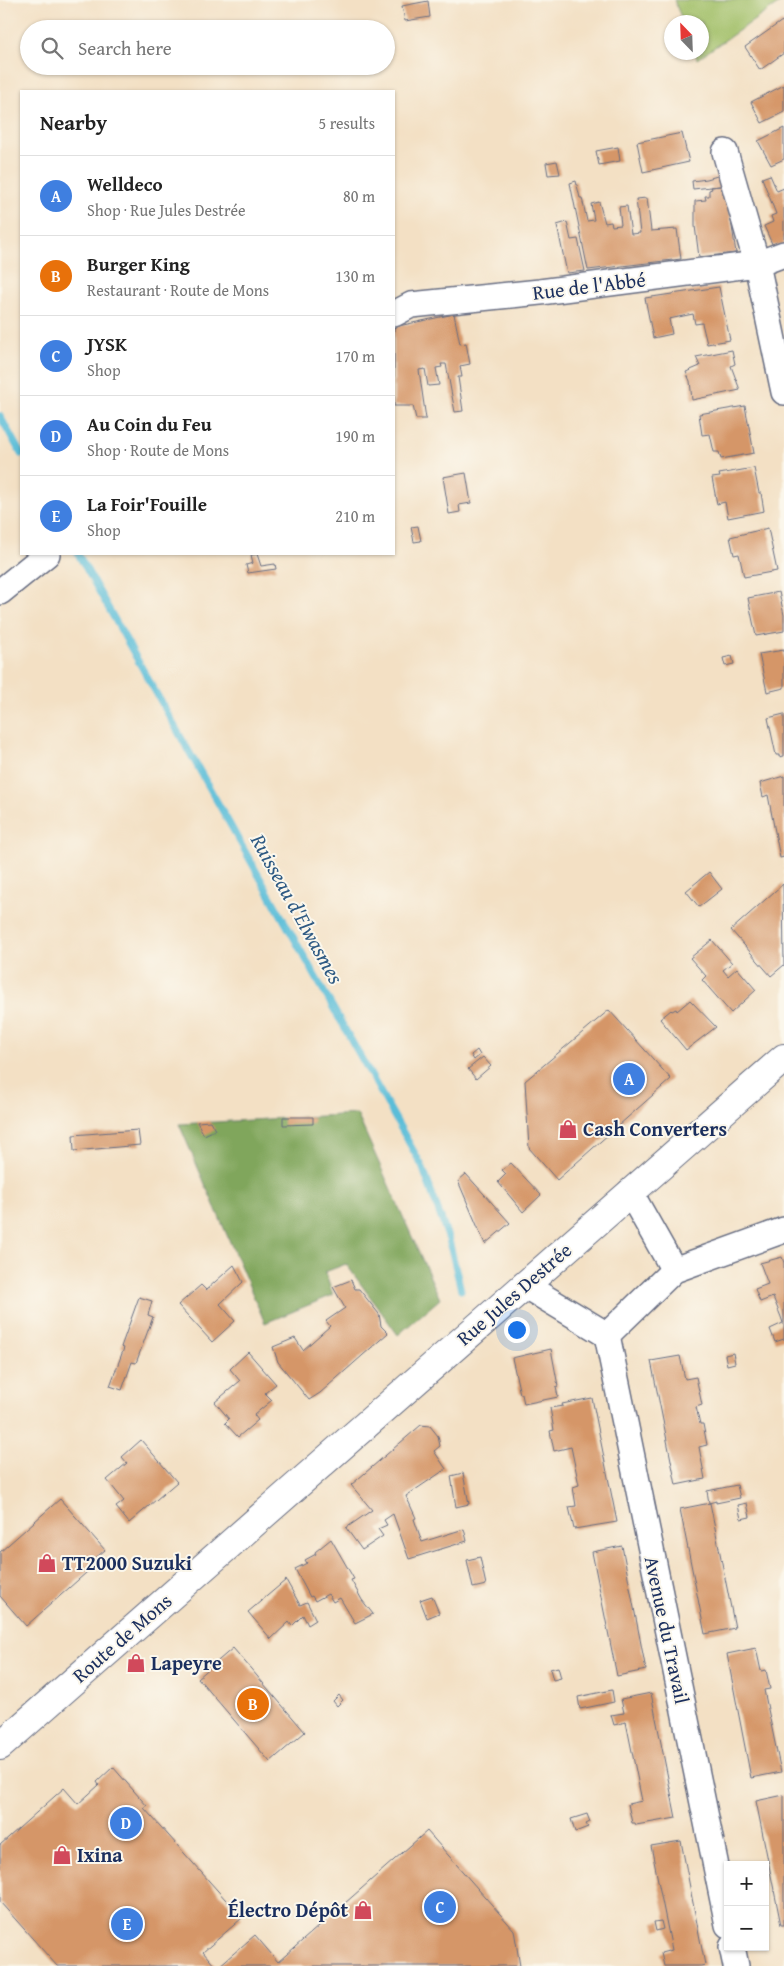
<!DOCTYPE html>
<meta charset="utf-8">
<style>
body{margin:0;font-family:"Gentium Book Plus",serif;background:#f6f6f6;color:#222}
.controls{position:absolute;right:15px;bottom:15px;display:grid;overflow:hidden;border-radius:0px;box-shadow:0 1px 4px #0004}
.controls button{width:45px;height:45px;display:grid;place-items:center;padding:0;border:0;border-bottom:1px solid #e0e0e0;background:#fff;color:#222;font:25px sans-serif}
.compass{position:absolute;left:664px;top:15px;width:45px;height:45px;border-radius:50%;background:#fff;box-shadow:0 1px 4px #0004;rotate:337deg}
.you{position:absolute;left:516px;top:1329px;width:18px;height:18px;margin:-12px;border:4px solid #fff;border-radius:50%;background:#1a73e8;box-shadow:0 0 0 8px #1a73e833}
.badge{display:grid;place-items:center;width:32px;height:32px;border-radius:50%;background:#d1495b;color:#fff;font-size:16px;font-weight:700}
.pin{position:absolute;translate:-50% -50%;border:2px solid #fff;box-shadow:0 1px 5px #0006}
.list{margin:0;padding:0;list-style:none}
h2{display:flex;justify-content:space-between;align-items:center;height:65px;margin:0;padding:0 20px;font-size:21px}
h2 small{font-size:16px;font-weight:400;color:#767676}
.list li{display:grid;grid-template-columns:32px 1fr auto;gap:15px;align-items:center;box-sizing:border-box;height:80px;padding:0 20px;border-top:1px solid #e0e0e0}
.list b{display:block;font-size:19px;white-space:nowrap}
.list p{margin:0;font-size:16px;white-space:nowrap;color:#767676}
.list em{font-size:16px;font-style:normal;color:#767676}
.icon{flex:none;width:28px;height:28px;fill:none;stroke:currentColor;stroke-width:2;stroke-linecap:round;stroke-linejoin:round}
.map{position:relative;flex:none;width:784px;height:1966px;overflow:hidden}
.search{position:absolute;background:#fff;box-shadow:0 1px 4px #0004;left:20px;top:20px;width:375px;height:55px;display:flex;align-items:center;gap:12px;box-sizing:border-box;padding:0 18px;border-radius:28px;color:#767676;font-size:19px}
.panel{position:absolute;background:#fff;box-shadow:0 1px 4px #0004;left:20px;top:90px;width:375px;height:465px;border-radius:0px}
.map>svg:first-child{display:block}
.green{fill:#a1bf67;stroke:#5e7762}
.forest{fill:#80a65c;stroke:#4e6a5d}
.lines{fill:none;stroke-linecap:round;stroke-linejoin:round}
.stream{stroke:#5abdd8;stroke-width:7}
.building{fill:#d59667}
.street-casing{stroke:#676d82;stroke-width:28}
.primary-casing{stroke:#676d82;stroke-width:30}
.street{stroke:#fff;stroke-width:25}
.primary{stroke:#fff;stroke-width:28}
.labels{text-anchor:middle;stroke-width:4;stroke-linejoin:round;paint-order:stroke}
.street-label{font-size:20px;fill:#1b2f5e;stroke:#fbf7ec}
.poi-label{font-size:20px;font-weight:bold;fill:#1b2f5e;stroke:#fbf7ec;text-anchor:start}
.water-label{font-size:21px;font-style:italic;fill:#2e5a83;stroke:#fbf7ec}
</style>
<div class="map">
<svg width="784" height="1966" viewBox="0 0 784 1966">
<rect width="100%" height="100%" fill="#fbf7ec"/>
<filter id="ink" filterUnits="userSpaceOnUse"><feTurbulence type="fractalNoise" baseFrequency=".02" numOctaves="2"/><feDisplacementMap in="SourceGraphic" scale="10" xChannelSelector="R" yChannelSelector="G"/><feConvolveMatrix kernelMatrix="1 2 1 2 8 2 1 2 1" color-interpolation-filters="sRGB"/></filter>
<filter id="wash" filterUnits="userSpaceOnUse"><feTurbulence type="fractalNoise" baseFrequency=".0096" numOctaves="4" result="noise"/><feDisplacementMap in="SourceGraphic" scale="20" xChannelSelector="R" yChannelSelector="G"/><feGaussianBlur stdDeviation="1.12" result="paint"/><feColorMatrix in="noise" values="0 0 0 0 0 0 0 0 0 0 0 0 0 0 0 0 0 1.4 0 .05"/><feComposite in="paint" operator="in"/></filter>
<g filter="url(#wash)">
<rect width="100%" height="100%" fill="#f3e0c4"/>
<path class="green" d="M674 0H784L697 59 695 53 702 52V22H683Z"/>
<path class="forest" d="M357 1114 440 1299 398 1335 346 1264 325 1272 333 1295 265 1323 179 1124Z"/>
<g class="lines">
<g class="stream">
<path d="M0 416 21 454"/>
<path d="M78 554 422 1166 449 1240 461 1290"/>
</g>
</g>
<g id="blocks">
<g class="building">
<path d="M428 1 430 17 405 21 402 6Z"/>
<path d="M782 21 784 24V53L760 70 745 47Z"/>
<path d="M784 85V112L762 123 751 102Z"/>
<path d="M784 128V159L771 165 758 141Z"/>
<path d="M682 133 689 162 643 172 637 142Z"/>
<path d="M618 147 620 161 599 165 596 151Z"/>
<path d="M557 161 560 174 548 175 546 163Z"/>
<path d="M724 174 736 253 699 257 695 226V201L706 200 705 196H709V190L712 189 711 187 720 186 693 189 692 181 707 179Z"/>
<path d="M770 175 777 191 784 188V244L773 246 764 226 773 222 771 216 776 214 762 178Z"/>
<path d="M576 181 580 198H582L587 221 594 220 591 204 599 202 605 223 611 222 612 226 621 225 619 207 627 206 631 234 640 233 636 199 647 198 651 231 677 229 681 259 588 270 570 183Z"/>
<path d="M567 222 571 240 578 239 585 271 567 273 557 225Z"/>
<path d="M719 287 730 340 707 344 702 323 695 324 693 314 669 319 672 334 653 338 645 298Z"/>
<path d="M454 314 460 344 466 343 470 364 460 366 462 377H458L463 411 455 412 446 364H441L442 367 436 368 439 385 428 386 425 369 419 370 426 419H416L413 406H394V327Z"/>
<path d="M732 350 735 364 731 366 740 390 692 400 690 381 686 372 700 366 696 357Z"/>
<path d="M745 406 754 453 721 459 719 452H714L710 434 702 435 699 414Z"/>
<path d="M754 468 759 493H761L764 511 728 518 725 502 717 504 712 478 720 477 719 474Z"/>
<path d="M466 473 471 503 459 505 460 512 449 514 443 477Z"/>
<path d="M418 526 421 541 414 542 411 527Z"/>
<path d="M768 528 777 571 744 577 739 554 734 555 730 537Z"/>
<path d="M257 554 261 566 275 564 276 569 248 573 246 565 253 563 251 555Z"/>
<path d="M779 592 784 615V631L756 636 748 598Z"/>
<path d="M784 650V688L767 692 759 654Z"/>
<path d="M732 656 734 664 725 666 723 658Z"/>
<path d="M784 714V756L779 757V755H776L768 718Z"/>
<path d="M784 776V857L780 858 768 795 763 797 760 783Z"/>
<path d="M709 872 722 889 699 907 686 891Z"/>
<path d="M783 884 784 965 771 976 731 930Z"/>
<path d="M712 940 732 963 723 970 728 976 737 968 756 990 731 1013 702 980 706 976 690 958Z"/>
<path d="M690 1000 716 1027 686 1050 660 1019 671 1010 672 1011 676 1009 677 1011Z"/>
<path d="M609 1010 671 1079 557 1180 529 1148 525 1081Z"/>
<path d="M477 1050 480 1055 474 1060 471 1055Z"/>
<path d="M483 1057 491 1066 476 1079 468 1069Z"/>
<path d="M283 1117H313V1124L283 1125Z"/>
<path d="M210 1121 215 1130 204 1135 197 1122Z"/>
<path d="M138 1130 140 1145 74 1151 73 1135Z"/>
<path d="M511 1163 541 1195 523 1212 498 1182 506 1174 502 1170Z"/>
<path d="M466 1174 510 1223 485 1244 458 1181Z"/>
<path d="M782 1257 784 1263V1339L775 1342 770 1329 783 1323 781 1317 773 1297 760 1302 755 1289 768 1284 760 1263Z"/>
<path d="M234 1265 243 1282 220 1304 235 1321 212 1342 178 1305 201 1285 206 1290Z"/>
<path d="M351 1280 355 1289H359L379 1314 381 1326 388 1333 320 1393 309 1400 278 1362 273 1347 295 1338 303 1350 330 1326 326 1321 345 1308 333 1287Z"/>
<path d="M139 1297 152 1301 148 1315 153 1317 136 1363 132 1362 122 1390 110 1386 124 1348 121 1347Z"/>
<path d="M551 1349 558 1386 556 1387 558 1397 524 1404 522 1394H520L512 1358Z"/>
<path d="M248 1352 276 1384 265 1393 272 1400 254 1415 258 1420 238 1437 225 1423 229 1419 215 1402 240 1381 230 1369Z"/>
<path d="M733 1353 735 1363 727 1365 725 1355Z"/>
<path d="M680 1356 685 1379 696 1377 702 1405 696 1407 700 1424H703L707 1445 699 1447 705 1479 676 1485 651 1361Z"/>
<path d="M592 1398 617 1522 574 1529 569 1507 576 1506 573 1487 579 1485 571 1447 554 1451 550 1431 554 1430 550 1408 563 1406 562 1404Z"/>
<path d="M421 1425 430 1426 438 1436 440 1446 434 1451 446 1469 406 1496 416 1518 414 1519 422 1542 464 1529 467 1541 409 1559 393 1514 384 1520 387 1525 378 1529 383 1536 362 1550 346 1528 372 1510 351 1485Z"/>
<path d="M141 1440 177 1482 129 1523 116 1507 124 1501 107 1480 127 1463 122 1457Z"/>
<path d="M463 1473 469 1504 456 1507 451 1476Z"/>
<path d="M737 1485 740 1498 716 1503V1501L709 1503 707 1491Z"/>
<path d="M60 1499 105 1550 92 1561 95 1565 26 1626 0 1596V1552Z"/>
<path d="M710 1503 735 1628 705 1634 680 1509Z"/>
<path d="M747 1503 750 1517 741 1519 738 1505Z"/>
<path d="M331 1539 354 1579 351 1580 362 1600 373 1614 355 1623 340 1598 333 1602 328 1594 315 1601 312 1596 310 1597 295 1569 307 1563 305 1560 316 1554 315 1552Z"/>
<path d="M622 1546 646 1670 617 1676 592 1552Z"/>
<path d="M480 1557 486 1585 473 1588 467 1560Z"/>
<path d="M286 1580 300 1605 307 1602 316 1620 308 1625 303 1615 292 1626 289 1622 271 1639 248 1612Z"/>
<path d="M432 1596 439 1613 427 1618 420 1600Z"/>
<path d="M233 1648 305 1732 270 1762 198 1678Z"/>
<path d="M756 1648 761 1671 766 1670 770 1689 764 1690 781 1772 751 1778 727 1654Z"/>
<path d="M558 1667 561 1678 553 1680 550 1669Z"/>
<path d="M612 1690 614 1702 580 1709 578 1697Z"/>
<path d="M651 1693 676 1818 636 1825 635 1823H632L628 1804 642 1801 626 1722 614 1725 611 1715 624 1713 621 1699Z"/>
<path d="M339 1695 343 1700 337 1706 333 1701Z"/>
<path d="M113 1767 147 1806 144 1808 242 1918 203 1952 215 1966H57L0 1902V1845L64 1788 78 1804 99 1785 97 1782Z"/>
<path d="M784 1795V1925H781L756 1801Z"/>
<path d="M587 1814 590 1822 586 1824 588 1827 575 1832 571 1819Z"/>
<path d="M427 1831 514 1930 520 1966H219L255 1935 278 1962Z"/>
<path d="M681 1841 705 1965 701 1966H664L661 1953 672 1950 651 1846Z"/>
<path d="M661 1921 663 1929 656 1931 654 1922Z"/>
</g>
</g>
</g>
<g filter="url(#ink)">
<use href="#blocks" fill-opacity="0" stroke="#676d82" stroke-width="1"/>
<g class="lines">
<g class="street-casing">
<g id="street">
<path d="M725 152 757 264 784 392"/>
<path d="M394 314 411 305 540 292 757 264 784 254"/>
<path d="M0 592 47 554"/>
<path d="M630 1192 674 1270"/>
<path d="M524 1285 607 1335"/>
<path d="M607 1335 728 1925"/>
<path d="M607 1335 674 1270 784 1230"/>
<path d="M732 1947 736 1966"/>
</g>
</g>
<g class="primary-casing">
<path id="primary" d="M0 1746 784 1058"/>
</g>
<use href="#street" class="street"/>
<use href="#primary" class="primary"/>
</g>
</g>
<defs>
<g id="shop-bare" transform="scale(1.5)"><path d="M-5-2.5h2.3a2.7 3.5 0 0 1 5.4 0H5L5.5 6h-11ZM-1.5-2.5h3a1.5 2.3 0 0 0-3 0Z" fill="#d1495b" stroke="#fbf7ec" stroke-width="2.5" paint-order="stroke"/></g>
</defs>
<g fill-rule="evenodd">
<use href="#shop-bare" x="568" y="1129"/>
<use href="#shop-bare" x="47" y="1563"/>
<use href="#shop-bare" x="136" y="1663"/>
<use href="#shop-bare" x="62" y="1855"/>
<use href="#shop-bare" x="363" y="1910"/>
</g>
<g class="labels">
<g class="street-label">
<text transform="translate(589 286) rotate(-7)" y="7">Rue de l'Abbé</text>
<text transform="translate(514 1294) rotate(-41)" y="7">Rue Jules Destrée</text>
<text transform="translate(667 1630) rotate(78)" y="7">Avenue du Travail</text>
<text transform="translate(122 1638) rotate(-41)" y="7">Route de Mons</text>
</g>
<g class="poi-label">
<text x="583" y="1136">Cash Converters</text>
<text x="62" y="1570">TT2000 Suzuki</text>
<text x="151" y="1670">Lapeyre</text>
<text x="77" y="1862">Ixina</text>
<text x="348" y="1917" text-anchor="end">Électro Dépôt</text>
</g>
<g class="water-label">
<text transform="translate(297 909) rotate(61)" y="7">Ruisseau d'Elwasmes</text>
</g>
</g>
</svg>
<div class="controls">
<button>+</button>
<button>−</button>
</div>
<svg class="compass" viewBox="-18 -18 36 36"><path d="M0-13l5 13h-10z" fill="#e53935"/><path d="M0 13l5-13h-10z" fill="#767676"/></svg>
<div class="you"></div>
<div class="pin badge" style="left:629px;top:1079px;background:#3f7fe0">A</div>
<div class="pin badge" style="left:253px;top:1704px;background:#e8710a">B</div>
<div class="pin badge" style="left:440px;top:1907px;background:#3f7fe0">C</div>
<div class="pin badge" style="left:126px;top:1823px;background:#3f7fe0">D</div>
<div class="pin badge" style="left:127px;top:1924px;background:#3f7fe0">E</div>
<div class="search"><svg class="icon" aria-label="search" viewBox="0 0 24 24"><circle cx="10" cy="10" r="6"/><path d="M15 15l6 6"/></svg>Search here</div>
<section class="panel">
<h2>Nearby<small>5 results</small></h2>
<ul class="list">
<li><span class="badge" style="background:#3f7fe0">A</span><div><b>Welldeco</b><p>Shop · Rue Jules Destrée</p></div><em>80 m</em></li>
<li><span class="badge" style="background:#e8710a">B</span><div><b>Burger King</b><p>Restaurant · Route de Mons</p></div><em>130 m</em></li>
<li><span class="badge" style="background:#3f7fe0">C</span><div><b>JYSK</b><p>Shop</p></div><em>170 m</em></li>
<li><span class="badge" style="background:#3f7fe0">D</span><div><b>Au Coin du Feu</b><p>Shop · Route de Mons</p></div><em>190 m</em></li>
<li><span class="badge" style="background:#3f7fe0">E</span><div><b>La Foir'Fouille</b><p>Shop</p></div><em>210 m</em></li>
</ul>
</section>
</div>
